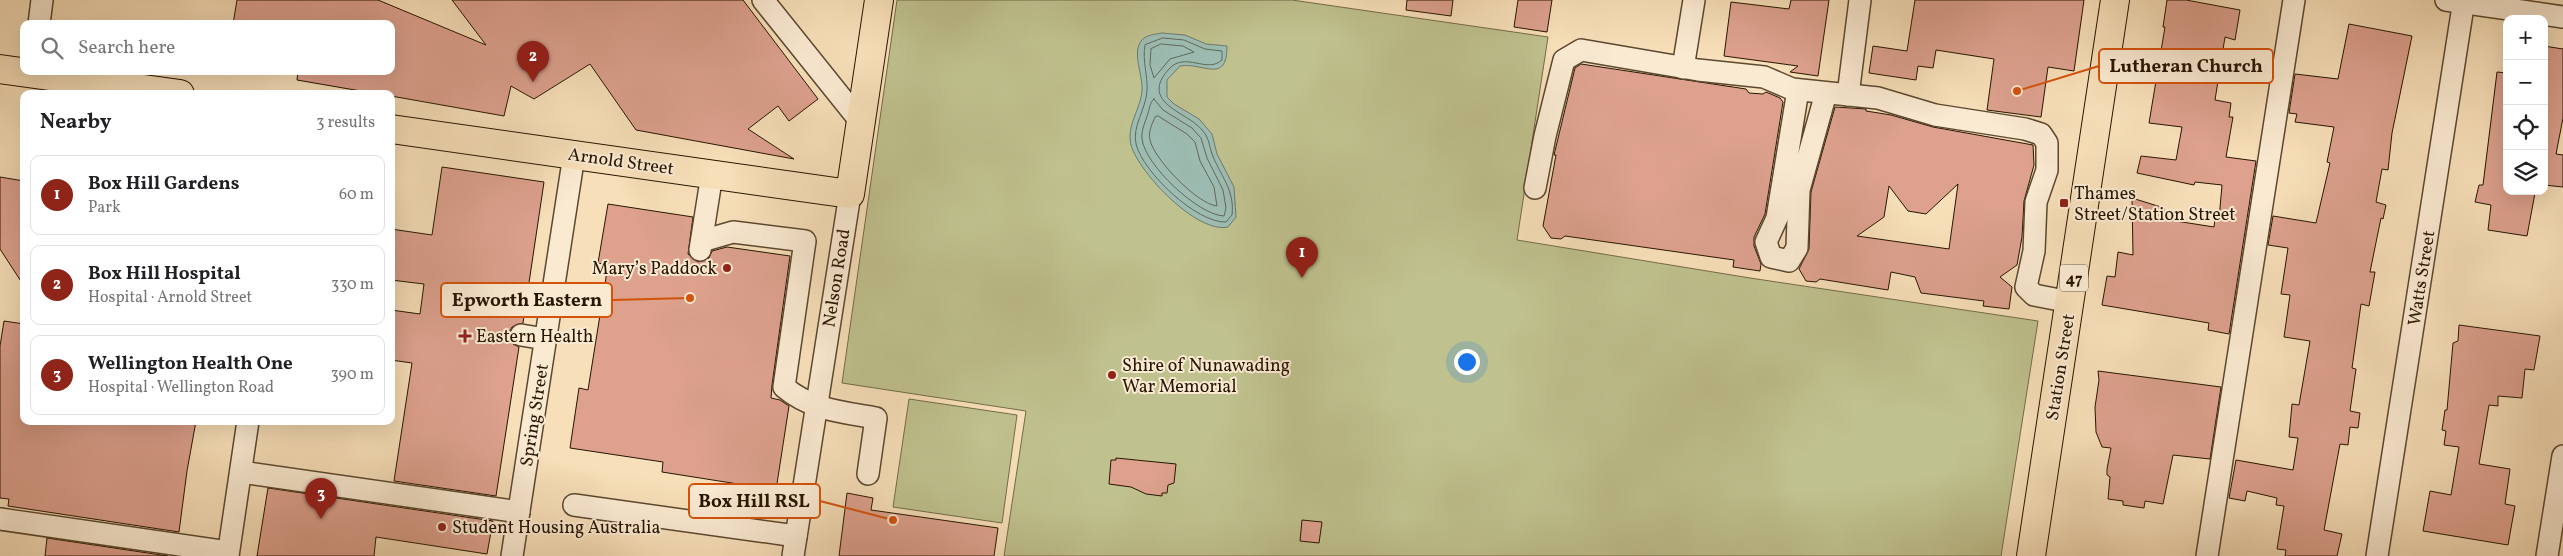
<!DOCTYPE html>
<meta charset="utf-8">
<style>
body{margin:0;font-family:Vollkorn,serif;background:#f6f6f6;color:#202124}
.controls{position:absolute;right:15px;top:15px;display:grid;overflow:hidden;border-radius:10px;box-shadow:0 5px 20px #0002}
.controls button{width:45px;height:45px;display:grid;place-items:center;padding:0;border:0;border-bottom:1px solid #e0e0e0;background:#fff;color:#202124;font:25px sans-serif}
.you{position:absolute;left:1466px;top:361px;width:18px;height:18px;margin:-12px;border:4px solid #fff;border-radius:50%;background:#1a73e8;box-shadow:0 0 0 8px #1a73e833}
.badge{display:grid;place-items:center;width:32px;height:32px;border-radius:50%;background:#8f2418;color:#fff;font-size:16px;font-weight:700}
.pin{position:absolute;translate:-50% -41px;filter:drop-shadow(0 1px 2px #0008)}
.pin::after{content:'';position:absolute;top:26px;width:18px;height:15px;background:inherit;clip-path:polygon(0 0,100% 0,50% 100%)}
.list{margin:0;padding:0;list-style:none}
h2{display:flex;justify-content:space-between;align-items:center;height:65px;margin:0;padding:0 20px;font-size:21px}
h2 small{font-size:16px;font-weight:400;color:#757577}
.list li{display:grid;grid-template-columns:32px 1fr auto;gap:15px;align-items:center;box-sizing:border-box;height:80px;margin:0 10px 10px;padding:0 10px;border:1px solid #e0e0e0;border-radius:10px}
.list b{display:block;font-size:19px;white-space:nowrap}
.list p{margin:0;font-size:16px;white-space:nowrap;color:#757577}
.list em{font-size:16px;font-style:normal;color:#757577}
.icon{flex:none;width:28px;height:28px;fill:none;stroke:currentColor;stroke-width:2;stroke-linecap:round;stroke-linejoin:round}
.map{position:relative;flex:none;width:2563px;height:556px;overflow:hidden}
.search{position:absolute;background:#fff;box-shadow:0 5px 20px #0002;left:20px;top:20px;width:375px;height:55px;display:flex;align-items:center;gap:12px;box-sizing:border-box;padding:0 18px;border-radius:10px;color:#757577;font-size:19px}
.panel{position:absolute;background:#fff;box-shadow:0 5px 20px #0002;left:20px;top:90px;width:375px;height:335px;border-radius:10px}
.map>svg:first-child{display:block}
.green{fill:#bfc18e;stroke:#736b48}
.water{fill:#9dbcb2;stroke:#6e796b}
.lines{fill:none;stroke-linecap:round;stroke-linejoin:round}
.shore{stroke:#62685a;stroke-width:1}
.building{fill:#dda18e;stroke:#271501;fill-rule:evenodd}
.minor-casing{stroke:#5b482f;stroke-width:24}
.major-casing{stroke:#271501;stroke-width:30}
.minor{stroke:#faead2;stroke-width:21}
.major{stroke:#f7dfb9;stroke-width:28}
.poi-dot{fill:#8f2418;stroke:#faead2;stroke-width:2}
.labels{text-anchor:middle;stroke-width:4;stroke-linejoin:round;paint-order:stroke}
.shield{fill:#faead2;stroke:#665540;stroke-width:1}
.shield-label{font-size:16px;font-weight:bold;fill:#271501}
.street-label{font-size:18px;fill:#271501;stroke:#faead2}
.poi-label{font-size:18px;fill:#271501;stroke:#faead2;text-anchor:start}
.leader{fill:none;stroke:#d5520b;stroke-width:2}
.callout-dot{fill:#d5520b;stroke:#faead2;stroke-width:2}
.callout{fill:#faead2;stroke:#d5520b;stroke-width:2}
.callout-label{font-size:19px;text-anchor:middle;font-weight:bold;fill:#271501}
</style>
<div class="map">
<svg width="2563" height="556" viewBox="0 0 2563 556">
<rect width="100%" height="100%" fill="#f7dfb9"/>
<filter id="stains"><feTurbulence type="fractalNoise" baseFrequency=".004" numOctaves="4"/><feColorMatrix values="0 0 0 0 .2 0 0 0 0 .09 0 0 0 0 .02 0 0 0 .5 -.17"/></filter>
<radialGradient id="worn" r=".72"><stop offset=".6" stop-color="#630" stop-opacity="0"/><stop offset="1" stop-color="#630" stop-opacity=".3"/></radialGradient>
<g class="green">
<path d="M897 0H1292L1548 37 1517 240 1750 278 2038 321 2001 556H1004L1026 411 842 383Z"/>
<path d="M909 399 1017 415 1002 523 893 507Z"/>
</g>
<path class="water" d="M1162 33 1185 35 1206 44 1227 46C1227 85 1203 62 1180 66L1167 80V97L1174 104 1199 119 1212 134 1217 154 1234 187 1236 217 1228 227C1197 234 1139 173 1131 145 1126 125 1141 109 1142 90 1143 75 1132 54 1141 41 1145 35 1156 34 1162 33Z"/>
<g class="lines">
<g class="shore">
<path d="M1163 38 1184 40 1205 49 1222 51V60C1207 74 1185 51 1169 69 1138 103 1188 112 1202 130 1209 137 1209 145 1212 154 1220 175 1235 190 1232 215L1226 222C1196 223 1143 172 1136 144 1132 126 1146 109 1147 91 1148 75 1142 61 1145 45Z"/>
<path d="M1161 44 1183 46 1194 52 1170 59 1154 78 1150 65 1151 49Z"/>
<path d="M1154 99 1163 110 1192 128 1201 138 1207 158 1223 190 1226 208 1224 216C1198 215 1145 165 1142 139 1141 129 1146 121 1148 113 1150 107 1150 102 1154 99Z"/>
<path d="M1158 116 1187 134 1195 142 1200 161 1214 187 1217 206C1197 204 1154 159 1150 140 1148 132 1152 124 1155 117Z"/>
</g>
</g>
<g class="building">
<path d="M237 0H378L486 45 452 0H743L818 99 789 121 778 106 748 129 794 159 636 130 590 64 534 99 511 86 504 116 391 96V94H378L297 80 298 71H391V24H233Z"/>
<path d="M1407 0H1453L1451 16 1406 10Z"/>
<path d="M1518 0H1552L1547 32 1514 27Z"/>
<path d="M1791 0H1829L1818 76 1790 72 1798 66 1724 56 1731 2 1789 9Z"/>
<path d="M1915 0H2084L2074 71 2048 67 2041 117 1987 110 1994 59 1936 50 1933 68 1918 66 1916 80 1869 73 1873 46 1907 51Z"/>
<path d="M2167 0H2186L2240 10 2235 40 2225 37 2215 100 2231 103 2229 117H2233L2226 157 2256 161 2229 334 2208 330 2209 323 2102 305 2107 276 2115 277 2118 252 2133 255 2132 198 2164 208 2163 219 2214 227 2215 218 2219 219 2222 185 2195 182 2194 185 2137 173 2141 156 2176 160 2182 127 2149 123 2165 27H2163Z"/>
<path d="M2349 24 2412 36 2392 133 2388 170 2382 169 2376 202 2386 205 2383 219 2381 218 2370 272H2375L2369 306 2361 304 2352 368 2356 369 2350 411 2360 413 2358 428 2350 427 2348 445 2340 444 2324 530 2342 534 2337 556H2285L2286 550 2277 549 2284 506 2276 505 2277 498 2247 491 2245 501 2229 498 2236 460 2293 470 2298 438 2289 437 2292 404 2299 405 2310 341 2284 337 2290 295 2281 294 2288 248 2268 245 2273 216 2316 223 2330 163 2327 162 2334 127 2295 122 2297 114 2289 113 2295 74 2338 79Z"/>
<path d="M2544 46 2563 49V118L2556 154 2563 155V187L2544 185Z"/>
<path d="M1581 64 1746 89 1749 93 1763 94 1766 92 1780 98 1783 102 1765 214 1754 237V246L1761 264 1760 271 1733 267 1734 260 1565 236 1561 239 1551 238 1543 226 1556 155H1554L1575 68Z"/>
<path d="M2497 72 2507 73V191L2535 193 2527 236 2488 230 2491 205 2475 202 2479 185H2483Z"/>
<path d="M1835 107 1866 109V111L1891 115 1933 127 2033 145 2034 165 2024 201 2022 237 2017 265 2000 277 2012 287 2009 309 1983 306 1984 301 1921 293 1915 277 1891 272 1888 290 1820 279 1816 282 1806 281 1799 269 1809 249 1811 192ZM1958 184 1949 249 1857 236 1884 217 1889 186 1908 211 1926 214Z"/>
<path d="M442 167 544 182 523 323 512 327 509 333 513 344 519 347 496 496 394 481 412 363 391 360V310L420 314 424 284 391 280V229L432 235Z"/>
<path d="M0 177 24 181V286L0 249Z"/>
<path d="M608 204 693 217 688 254 698 262 709 258 712 251 727 247 790 256 772 385 771 398 780 400 789 406 776 490 662 472 663 462 570 448 579 388 588 390 608 265 598 263Z"/>
<path d="M4 321 24 324V421H196L187 471 179 532 8 506 9 499 0 498V346Z"/>
<path d="M2459 325 2540 336 2534 370 2525 369 2522 398 2498 396V406L2489 405 2479 464 2510 469 2505 504 2515 506 2508 545 2423 531 2430 491 2451 495 2459 447 2444 445 2446 431 2442 430 2445 410H2447L2453 343 2458 341Z"/>
<path d="M2098 371 2221 387 2210 459 2173 455 2163 504 2145 501 2144 508 2123 505V501L2108 499 2110 477 2107 475V469L2111 448 2102 447 2096 432 2095 407 2099 380Z"/>
<path d="M1116 458 1176 464 1174 483 1168 485 1167 493H1162V496L1146 494 1131 487 1109 484 1111 460H1116Z"/>
<path d="M268 488 493 521 487 554 376 537 374 556H257Z"/>
<path d="M847 493 873 498 871 510 998 528 994 556H839Z"/>
<path d="M1302 520 1322 522 1319 543 1300 541Z"/>
<path d="M47 538 168 556H45Z"/>
</g>
<g class="lines">
<g class="minor-casing">
<g id="minor">
<path d="M763 0 860 121"/>
<path d="M2446 0 2563 17"/>
<path d="M39 24 42 0"/>
<path d="M1683 68 1694 0"/>
<path d="M1798 90 1777 218 1766 242 1771 257 1789 261 1797 248 1799 190 1826 93"/>
<path d="M1848 95 1860 0"/>
<path d="M1535 188 1545 136 1564 60 1581 50 1698 70 1764 77 1792 89 1878 98 1935 115 2025 129 2041 134 2047 143V170L2036 202 2034 251 2026 287 2034 295 2070 302"/>
<path d="M702 241 733 232 805 241 784 387C811 410 842 412 876 418L868 474"/>
<path d="M700 250 712 174"/>
<path d="M521 335 545 339"/>
<path d="M241 472 519 512"/>
<path d="M574 505 796 536"/>
<path d="M0 519 228 552"/>
<path d="M228 556 248 421"/>
<path d="M512 556 574 155"/>
<path d="M793 556 850 194"/>
<path d="M2207 556 2294 0"/>
<path d="M2377 556 2464 0"/>
<path d="M2547 556 2563 456"/>
</g>
</g>
<g class="major-casing">
<g id="major">
<path d="M0 69 180 94"/>
<path d="M391 129 850 194 879 0"/>
<path d="M2031 556 2115 0"/>
</g>
</g>
<use href="#minor" class="minor"/>
<use href="#major" class="major"/>
</g>
<g class="poi-dot">
<rect x="2059" y="198" width="10" height="10" rx="2.5"/>
<circle cx="727" cy="268" r="5"/>
<path d="M462.5 328.5h5v5h5v5h-5v5h-5v-5h-5v-5h5z"/>
<circle cx="1112" cy="375" r="5"/>
<circle cx="442" cy="527" r="5"/>
</g>
<g class="labels">
<rect class="shield" x="2060" y="264.5" width="28" height="27" rx="4"/>
<g class="shield-label">
<text x="2074" y="284">47</text>
</g>
<g class="street-label">
<text transform="translate(621 161) rotate(8)" y="6">Arnold Street</text>
<text transform="translate(836 278) rotate(-81)" y="6">Nelson Road</text>
<text transform="translate(2421 278) rotate(-81)" y="6">Watts Street</text>
<text transform="translate(2060 367) rotate(-81)" y="6">Station Street</text>
<text transform="translate(534 415) rotate(-81)" y="6">Spring Street</text>
</g>
<g class="poi-label">
<text x="2074" y="199">Thames<tspan x="2074" dy="21">Street/Station Street</tspan></text>
<text x="717" y="274" text-anchor="end">Mary’s Paddock</text>
<text x="476" y="342">Eastern Health</text>
<text x="1122" y="371">Shire of Nunawading<tspan x="1122" dy="21">War Memorial</tspan></text>
<text x="452" y="533">Student Housing Australia</text>
</g>
</g>
<path class="leader" d="M2017 91L2099 66M690 298L612 300M893 520L820 501"/>
<g class="callout-dot">
<circle cx="2017" cy="91" r="5"/>
<circle cx="690" cy="298" r="5"/>
<circle cx="893" cy="520" r="5"/>
</g>
<g class="callout">
<rect x="2099" y="49" width="174" height="34" rx="5"/>
<rect x="441" y="283" width="171" height="34" rx="5"/>
<rect x="689" y="484" width="131" height="34" rx="5"/>
</g>
<g class="callout-label">
<text x="2186" y="72">Lutheran Church</text>
<text x="527" y="306">Epworth Eastern</text>
<text x="754" y="507">Box Hill RSL</text>
</g>
<rect width="100%" height="100%" filter="url(#stains)"/>
<rect width="100%" height="100%" fill="url(#worn)"/>
</svg>
<div class="controls">
<button>+</button>
<button>−</button>
<button><svg class="icon" aria-label="locate" viewBox="0 0 24 24"><circle cx="12" cy="12" r="6"/><path d="M12 2v4M12 18v4M2 12h4M18 12h4"/></svg></button>
<button><svg class="icon" aria-label="layers" viewBox="0 0 24 24"><path d="M12 4l9 5-9 5-9-5zM3 14l9 5 9-5"/></svg></button>
</div>
<div class="you"></div>
<div class="pin badge" style="left:1302px;top:278px">1</div>
<div class="pin badge" style="left:533px;top:82px">2</div>
<div class="pin badge" style="left:321px;top:519px">3</div>
<div class="search"><svg class="icon" aria-label="search" viewBox="0 0 24 24"><circle cx="10" cy="10" r="6"/><path d="M15 15l6 6"/></svg>Search here</div>
<section class="panel">
<h2>Nearby<small>3 results</small></h2>
<ul class="list">
<li><span class="badge">1</span><div><b>Box Hill Gardens</b><p>Park</p></div><em>60 m</em></li>
<li><span class="badge">2</span><div><b>Box Hill Hospital</b><p>Hospital · Arnold Street</p></div><em>330 m</em></li>
<li><span class="badge">3</span><div><b>Wellington Health One</b><p>Hospital · Wellington Road</p></div><em>390 m</em></li>
</ul>
</section>
</div>
